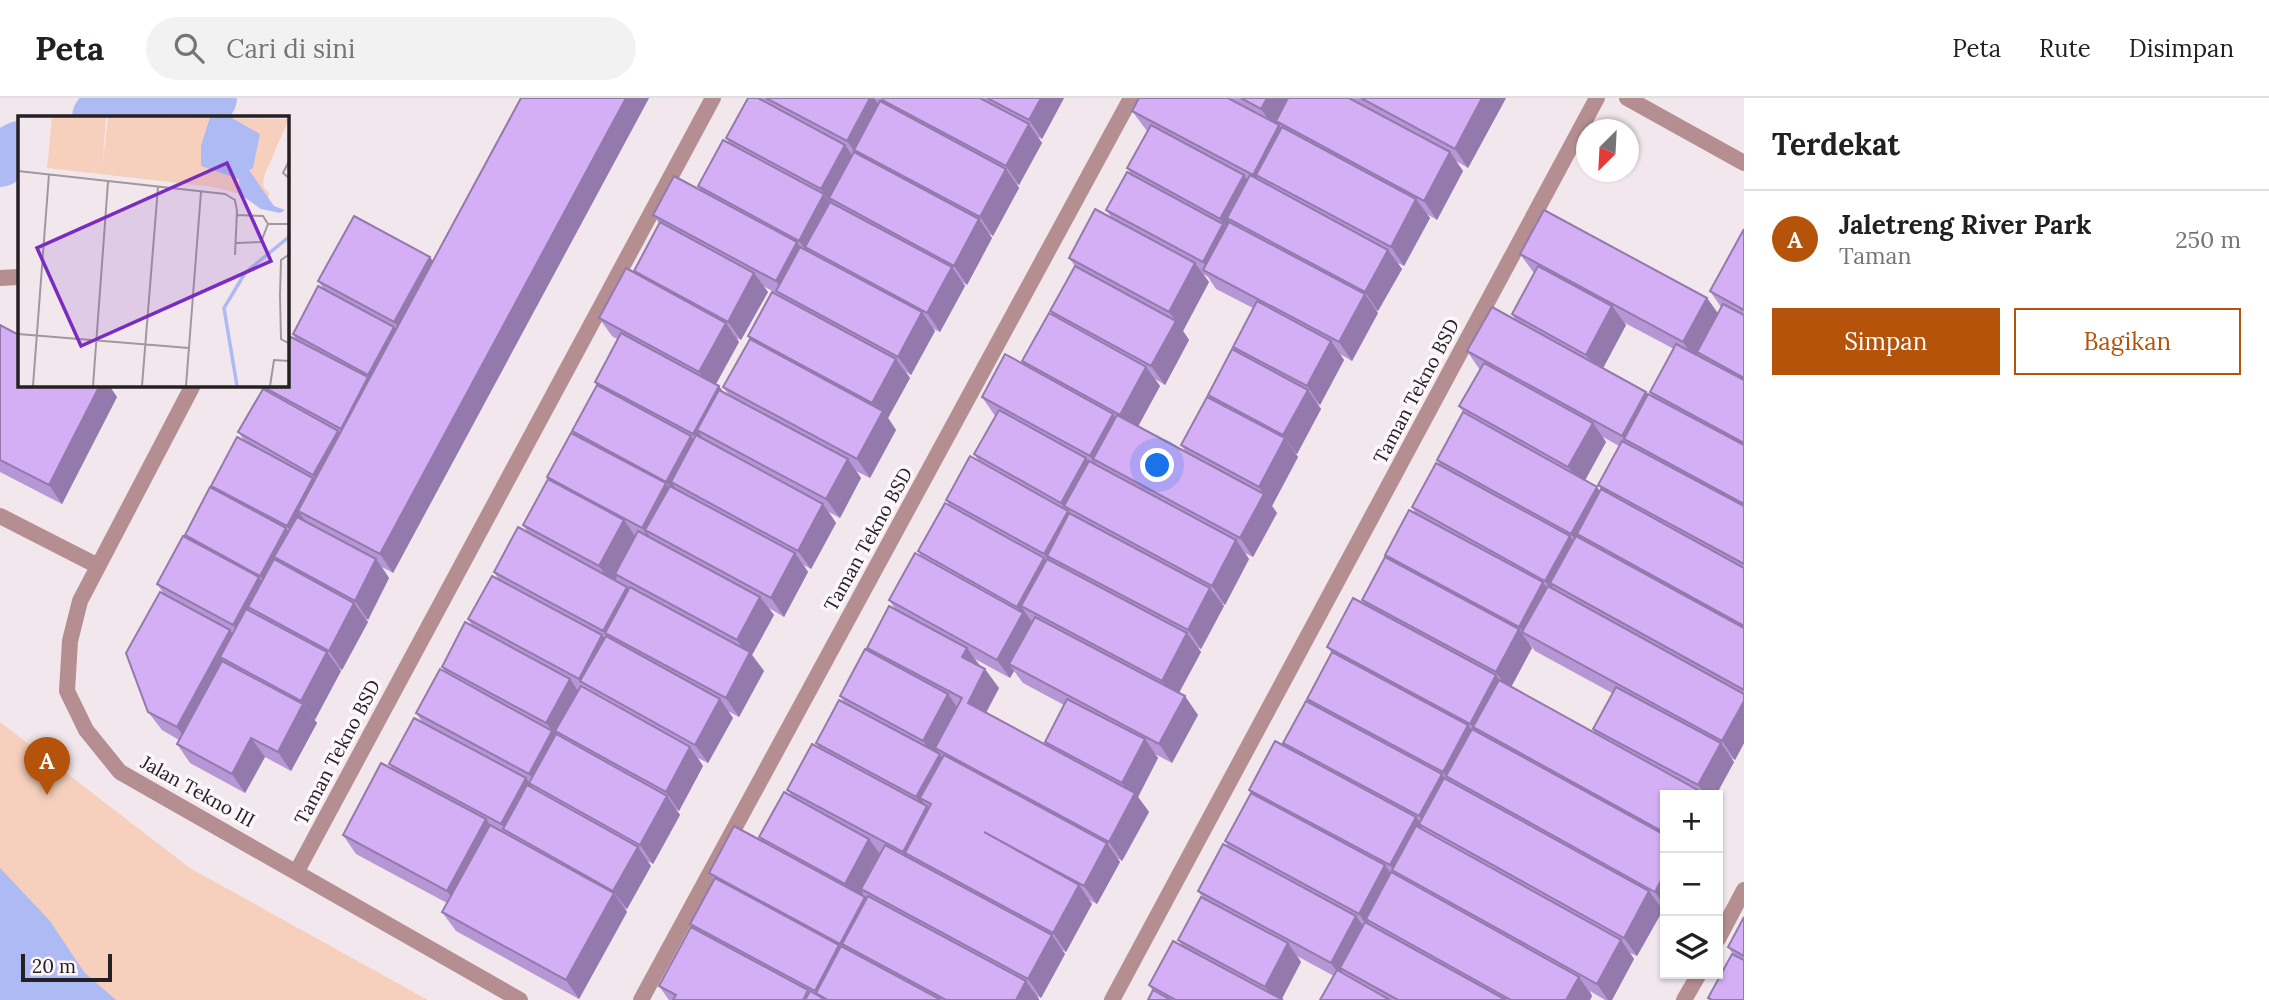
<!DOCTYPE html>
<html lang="id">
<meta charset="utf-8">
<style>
body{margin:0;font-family:Lora,serif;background:#f2f2f2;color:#202124}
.controls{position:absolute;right:21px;bottom:21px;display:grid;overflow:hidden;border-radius:0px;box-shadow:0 2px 5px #0004}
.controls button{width:63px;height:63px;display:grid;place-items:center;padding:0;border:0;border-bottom:2px solid #e0e0e0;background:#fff;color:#202124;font:35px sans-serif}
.compass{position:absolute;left:1576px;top:21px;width:63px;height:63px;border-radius:50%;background:#fff;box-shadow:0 2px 5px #0004;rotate:204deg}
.scale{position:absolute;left:21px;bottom:18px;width:91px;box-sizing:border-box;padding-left:7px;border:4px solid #252123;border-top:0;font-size:19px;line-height:24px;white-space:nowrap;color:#252123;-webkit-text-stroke:5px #fdf6fa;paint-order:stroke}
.you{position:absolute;left:1158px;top:368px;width:24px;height:24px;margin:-18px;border:5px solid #fff;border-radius:50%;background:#1a73e8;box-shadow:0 0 0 10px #1a73e833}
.badge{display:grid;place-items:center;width:46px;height:46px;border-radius:50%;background:#b45309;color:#fff;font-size:23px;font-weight:700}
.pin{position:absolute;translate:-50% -58px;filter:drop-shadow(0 2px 4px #0008)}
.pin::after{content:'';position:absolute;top:37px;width:24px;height:21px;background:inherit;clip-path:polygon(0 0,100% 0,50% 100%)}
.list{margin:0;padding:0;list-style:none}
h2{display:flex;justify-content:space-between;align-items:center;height:91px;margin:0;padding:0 28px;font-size:30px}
h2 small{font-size:23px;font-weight:400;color:#757577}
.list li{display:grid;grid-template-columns:46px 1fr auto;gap:21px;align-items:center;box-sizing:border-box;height:98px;padding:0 28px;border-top:2px solid #e0e0e0}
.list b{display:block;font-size:26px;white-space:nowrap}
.list p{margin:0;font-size:23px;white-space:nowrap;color:#757577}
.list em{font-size:23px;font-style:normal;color:#757577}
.actions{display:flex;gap:14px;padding:21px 28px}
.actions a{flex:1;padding:16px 0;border:2px solid #b45309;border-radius:0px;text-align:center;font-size:24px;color:#b45309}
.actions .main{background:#b45309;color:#fff}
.icon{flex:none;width:38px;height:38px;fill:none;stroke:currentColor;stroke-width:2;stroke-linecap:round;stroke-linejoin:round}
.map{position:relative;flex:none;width:1744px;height:902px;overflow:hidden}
header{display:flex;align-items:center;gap:42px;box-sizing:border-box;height:98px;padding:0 35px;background:#fff;border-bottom:2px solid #e0e0e0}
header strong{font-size:33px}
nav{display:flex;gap:38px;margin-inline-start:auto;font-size:24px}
.search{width:490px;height:63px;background:#f2f2f2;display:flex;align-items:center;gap:18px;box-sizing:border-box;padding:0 24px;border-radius:38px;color:#757577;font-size:26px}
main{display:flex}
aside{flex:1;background:#fff}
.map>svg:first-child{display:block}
.green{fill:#f7d0bd}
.water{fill:#adbaf4}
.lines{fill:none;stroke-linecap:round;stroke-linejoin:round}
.river{stroke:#adbaf4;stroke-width:54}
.service{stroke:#b58e91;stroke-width:16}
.wall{fill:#b696d4;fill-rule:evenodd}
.shaded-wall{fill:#947aac}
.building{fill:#d4aff6;stroke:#947aac;stroke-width:2}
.labels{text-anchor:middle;stroke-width:7;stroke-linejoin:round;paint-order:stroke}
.street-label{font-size:19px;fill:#252123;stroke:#fdf6fa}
.inset-river{fill:none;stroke:#adbaf4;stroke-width:3.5}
.inset-road{fill:none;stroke:#a1989d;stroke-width:2}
.view{fill:#7b2cbf;fill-opacity:0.15;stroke:#7b2cbf;stroke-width:3.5}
.inset-edge{fill:none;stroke:#252123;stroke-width:3.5}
</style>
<header>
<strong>Peta</strong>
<div class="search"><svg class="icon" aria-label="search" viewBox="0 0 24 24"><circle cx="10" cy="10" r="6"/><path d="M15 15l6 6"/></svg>Cari di sini</div>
<nav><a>Peta</a><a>Rute</a><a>Disimpan</a></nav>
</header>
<main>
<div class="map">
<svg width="1744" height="902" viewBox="0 0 1744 902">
<rect width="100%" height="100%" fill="#f3e7ee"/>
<path class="green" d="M0 624 190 770 428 902H0Z"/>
<path class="water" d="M0 770 50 823 84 874 116 902H0Z"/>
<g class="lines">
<g class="river">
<path d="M99 19 210 0"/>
<path d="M0 62 19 50"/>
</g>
<g class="service">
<path d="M1627 0 1744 65"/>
<path d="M0 180 19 179"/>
<path d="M193 287 80 503 70 543 67 593 86 632 120 674 520 902"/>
<path d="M0 418 98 468"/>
<path d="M297 773 713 0"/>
<path d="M1718 841 1744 792"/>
<path d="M641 902 1131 0"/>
<path d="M1112 902 1597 0"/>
<path d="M1684 902 1699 876"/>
</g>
</g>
<g class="wall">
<path d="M521 0H649L393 475 382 469 389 480 368 522 365 520 368 524 342 572 338 570 341 573 314 622 317 625 291 673 265 659 245 695 190 665 177 646 179 642 162 632 148 614 164 496 157 486 187 441 185 437 213 390 211 388 244 342 238 334 267 294 265 290 296 242 293 236 324 191 318 183 430 159 433 164Z"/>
<path d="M748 0H1064L1042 41 1038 39 1042 45 1019 87 1017 86 1019 90 993 138 989 136 992 140 967 187 962 184 965 188 940 234 932 230 935 233 911 277 906 274 910 280 888 320 896 332 870 380 856 373 861 380 840 420 829 414 836 425 811 471 804 467 808 474 784 519 769 510 774 517 752 557 764 573 739 619 728 613 733 620 708 665 698 660 703 668 679 713 676 711 680 717 653 766 647 763 651 768 627 811 625 810 627 814 579 901 456 833 442 814 447 805 356 756 343 737 392 670 389 666 423 625 416 615 446 575 442 569 473 529 468 521 499 482 494 474 528 435 523 427 550 382 547 379 575 336 572 333 597 287 595 284 617 241 612 238 599 220 636 176 634 173 659 125 653 117 702 93 698 88 730 46 726 40ZM763 188 778 196 780 198 748 238 751 241 723 289 729 297 723 294 719 288 716 286 739 244 737 240 741 242 768 194Z"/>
<path d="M1139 0H1506L1468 70 1456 63 1463 73 1437 122 1427 116 1430 120 1404 168 1398 165 1402 171 1378 213 1375 212 1378 215 1352 263 1340 256 1344 262 1320 307 1317 305 1321 311 1297 356 1295 355 1298 359 1272 408 1277 415 1253 459 1245 455 1249 461 1225 507 1221 505 1224 508 1201 551 1198 550 1201 554 1179 595 1198 617 1172 665 1155 656 1158 660 1138 699 1149 714 1122 763 1117 760 1120 764 1097 806 1089 802 1092 806 1066 854 1062 852 1065 856 1041 900 1037 898 1039 902H669L659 888 692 829 690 826 714 781 709 775 762 743 759 739 793 699 787 692 819 649 816 645 844 604 840 598 870 554 867 550 896 512 889 502 921 458 918 453 950 408 946 402 978 362 974 356 995 318 982 299 1025 268 1022 263 1054 218 1050 213 1075 168 1069 160 1112 120 1106 112 1131 76 1127 70 1147 33 1132 13ZM1203 176 1208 179 1216 191 1253 210 1233 249 1236 253 1208 297 1210 300 1181 347 1186 354 1138 328 1160 288 1155 281 1165 287 1189 242 1183 233 1209 184ZM975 561 1010 580 1014 573 1023 585 1064 607 1045 644 1047 648 986 615 999 590Z"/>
<path d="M1744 131V645L1735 662 1731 660 1734 664 1716 697H1665V811L1660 808 1663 812 1637 858 1630 855 1634 861 1612 902H1605L1590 893 1592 898 1590 902H1320L1334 878 1297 858 1301 864 1282 901 1283 902H1148L1153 893 1149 887 1182 847 1178 842 1203 800 1198 793 1228 748 1225 743 1252 696 1249 692 1286 649 1283 645 1309 605 1307 601 1332 555 1327 549 1366 507 1362 502 1388 460 1385 457 1416 416 1412 409 1441 368 1437 362 1464 315 1459 308 1480 272 1467 253 1516 223 1512 216 1534 175 1520 156 1707 200 1718 215 1721 209 1710 193ZM1623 224 1674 251 1650 294 1654 299 1603 270 1626 227ZM1603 339 1619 348 1598 387 1601 391 1600 393 1597 389 1585 382 1606 344ZM1530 546 1535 553 1612 595 1593 631 1596 636 1511 589 1532 550Z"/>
<path d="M0 227 117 299 62 406 0 374Z"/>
<path d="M1744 819V902H1710L1708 900 1733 856 1728 849Z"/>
</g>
<g class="shaded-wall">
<path d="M626 0H649L393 475 380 456Z"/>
<path d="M870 0H874L885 16 854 52 861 61 860 62 847 43Z"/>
<path d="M1041 0H1064L1042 41 1029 22Z"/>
<path d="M1267 0H1291L1276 23 1277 25 1275 30 1261 11Z"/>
<path d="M1482 0H1506L1468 70 1455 51Z"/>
<path d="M1029 26 1042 45 1019 87 1006 68Z"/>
<path d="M1279 27 1292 46 1256 77 1267 94 1266 96 1253 77Z"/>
<path d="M845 47 858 66 829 100 835 108 834 110 821 91Z"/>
<path d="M1450 54 1463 73 1437 122 1424 103Z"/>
<path d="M1006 71 1019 90 993 138 980 119Z"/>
<path d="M1244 77 1257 96 1227 120 1237 134 1233 140 1220 121Z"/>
<path d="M824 96 837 115 805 149 813 160 812 161 799 143Z"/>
<path d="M1416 101 1430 120 1404 168 1391 149Z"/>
<path d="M979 121 992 140 967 187 954 168Z"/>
<path d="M1223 126 1236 145 1210 176 1203 164Z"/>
<path d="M797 144 810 163 787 199 776 183Z"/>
<path d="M1388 152 1402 171 1378 213 1365 194Z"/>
<path d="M430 159 443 178 408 243 394 224Z"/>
<path d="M1195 165 1209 184 1183 233 1189 242 1165 287 1151 268 1176 223 1169 214Z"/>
<path d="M952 169 965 188 940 234 927 215Z"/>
<path d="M754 175 768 194 741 242 728 224Z"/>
<path d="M1365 196 1378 215 1352 263 1339 244Z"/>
<path d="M1707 200 1720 219 1697 254 1699 258 1696 263 1683 244Z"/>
<path d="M1612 208 1626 227 1600 276 1586 257Z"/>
<path d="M922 214 935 233 911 277 898 259Z"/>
<path d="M726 225 739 244 712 293 699 274Z"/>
<path d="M394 229 407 248 381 296 368 277Z"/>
<path d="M1331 243 1344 262 1320 307 1307 288Z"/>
<path d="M896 261 910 280 888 320 896 332 870 380 857 361 881 317 872 305Z"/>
<path d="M1146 269 1160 288 1134 336 1120 317Z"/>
<path d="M368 279 381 297 354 349 341 331Z"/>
<path d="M100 287H109L117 299 62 406 49 387Z"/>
<path d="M719 288 732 307 697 332 709 349 706 355 693 336Z"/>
<path d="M1308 292 1321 311 1297 356 1283 337Z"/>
<path d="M1646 294 1660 313 1624 342 1622 338Z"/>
<path d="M1113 316 1126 335 1093 361 1103 376V377L1090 358Z"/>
<path d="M1593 325 1606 344 1582 388 1568 369Z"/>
<path d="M338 333 351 352 326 395 313 377Z"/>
<path d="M691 338 704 357 671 384 682 399 680 402 666 384Z"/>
<path d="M1285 340 1298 359 1272 408 1277 415 1253 459 1240 440 1264 396 1259 389Z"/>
<path d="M1086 360 1099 379 1064 409 1061 405Z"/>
<path d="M848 361 861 380 840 420 826 401Z"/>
<path d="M313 380 326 399 298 413 310 429 300 447 287 428Z"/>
<path d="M666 385 679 404 645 432 656 447 655 448 642 430Z"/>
<path d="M1597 389 1610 408 1577 436 1587 450 1584 455 1571 436Z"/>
<path d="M823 406 836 425 811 471 798 453Z"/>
<path d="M1068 413 1081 431 1047 458 1058 474 1057 475 1044 456Z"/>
<path d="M624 422 637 441 615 476 617 479 612 487 599 468Z"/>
<path d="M286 430 299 448 274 459 285 475 273 497 260 478Z"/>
<path d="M1570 438 1583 457 1550 485 1560 500 1559 502 1545 483Z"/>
<path d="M1236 442 1249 461 1225 507 1212 488Z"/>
<path d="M795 455 808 474 784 519 771 500Z"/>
<path d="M1044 460 1057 479 1021 508 1032 524 1009 566 1014 573 1010 580 997 562 1022 517 1017 509Z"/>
<path d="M376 461 389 480 368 522 355 503Z"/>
<path d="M259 479 272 498 248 509 258 524 246 546 233 527Z"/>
<path d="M1543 484 1556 503 1523 535 1519 529Z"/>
<path d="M627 489 641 507 605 535 603 533Z"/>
<path d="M1210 490 1224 508 1201 551 1188 532Z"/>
<path d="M760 499 774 517 752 557 764 573 739 619 726 600 748 558 737 542Z"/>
<path d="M354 505 368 524 342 572 329 553Z"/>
<path d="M1519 531 1532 550 1509 593 1496 574Z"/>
<path d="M230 532 243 550 220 559 231 574 190 648 177 629Z"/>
<path d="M1187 535 1201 554 1175 602 1162 583Z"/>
<path d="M602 537 616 556 581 584 579 581Z"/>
<path d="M967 550 980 569 962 559Z"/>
<path d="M327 554 341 573 315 622 301 603Z"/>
<path d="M985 571 999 590 981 624 968 605Z"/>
<path d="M1496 577 1509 596 1473 629 1483 645 1470 626Z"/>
<path d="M570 581 583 600 555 633 561 641 539 691 529 676 552 633 546 625Z"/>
<path d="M948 596 961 615 935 650 939 656 936 662 923 643Z"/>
<path d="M1185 598 1198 617 1172 665 1159 646Z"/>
<path d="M720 601 733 620 708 665 695 647Z"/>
<path d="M1744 603V645L1735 662 1722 643Z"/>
<path d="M303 606 317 625 291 673 278 654Z"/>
<path d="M1468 627 1482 646 1446 678 1443 674Z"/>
<path d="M251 640 265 659 245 695 232 676Z"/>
<path d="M1145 641 1158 660 1138 699 1149 714 1122 763 1109 744 1133 700 1122 685Z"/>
<path d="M1721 645 1734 664 1716 697H1705L1698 687Z"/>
<path d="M690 649 703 668 679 713 666 694Z"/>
<path d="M940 656 953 675 931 706 920 700 941 727 905 755 916 773 903 754 925 712 916 699Z"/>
<path d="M1442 676 1455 695 1429 732 1419 718Z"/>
<path d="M526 680 539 700 506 732 501 726Z"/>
<path d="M1698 692 1702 697H1695Z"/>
<path d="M667 698 680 717 653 766 640 747Z"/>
<path d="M1416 719 1423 728 1419 726 1428 740 1394 773 1390 767Z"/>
<path d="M486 721 499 740 460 812 447 793Z"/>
<path d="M869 741 882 759 861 791 863 795 858 805 845 786Z"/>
<path d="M1107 745 1120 764 1097 806 1084 788Z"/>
<path d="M638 749 651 768 627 811 613 793Z"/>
<path d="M1385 767 1398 786 1366 821 1373 832 1372 835 1359 816Z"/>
<path d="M1665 775V809L1655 794Z"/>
<path d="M1079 787 1092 806 1066 854 1053 835Z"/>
<path d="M1649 793 1663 812 1637 858 1624 840Z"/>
<path d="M614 795 627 814 579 901 566 882Z"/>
<path d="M865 799 879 818 842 846 854 863 853 864 840 846Z"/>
<path d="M1356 818 1370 837 1340 870 1346 879 1344 883 1331 865Z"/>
<path d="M1052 837 1065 856 1041 900 1028 881Z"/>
<path d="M1621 842 1634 861 1612 902H1608L1597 886Z"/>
<path d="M1288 845 1301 864 1281 902H1274L1265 889Z"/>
<path d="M839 847 853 866 816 895 821 902 815 893Z"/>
<path d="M1579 879 1592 898 1590 902H1566Z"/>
<path d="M1026 883 1039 901V902H1016Z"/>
</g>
<g class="building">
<path d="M521 0H626L380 456 298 413Z"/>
<path d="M748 0H758L845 47 821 91 726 40Z"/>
<path d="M766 0H870L847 43Z"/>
<path d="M883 0H980L1029 26 1006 68 882 2Z"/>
<path d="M987 0H1041L1029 22Z"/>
<path d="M1139 0H1228L1279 27 1253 77 1132 13Z"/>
<path d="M1241 0H1267L1261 11Z"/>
<path d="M1288 0H1349L1450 54 1424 103 1276 23Z"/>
<path d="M1361 0H1482L1455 51Z"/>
<path d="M880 3 1006 71 980 119 854 52Z"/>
<path d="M1151 27 1244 77 1220 121 1127 70Z"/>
<path d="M1282 29 1416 101 1391 149 1256 77Z"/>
<path d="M723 42 824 96 799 143 698 88Z"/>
<path d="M854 54 979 121 954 168 829 100Z"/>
<path d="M1127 74 1223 126 1203 164 1106 112Z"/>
<path d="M1250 77 1388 152 1365 194 1227 120Z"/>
<path d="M674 78 797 144 776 183 653 117Z"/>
<path d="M830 104 952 169 927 215 805 149Z"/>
<path d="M1095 111 1195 165 1169 214 1069 160Z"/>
<path d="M1544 112 1707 200 1683 244 1520 156Z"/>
<path d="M354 118 430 159 394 224 318 183Z"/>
<path d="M660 124 754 175 728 224 634 173Z"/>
<path d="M1229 124 1365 196 1339 244 1203 172Z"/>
<path d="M1744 131V212L1710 193Z"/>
<path d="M800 149 922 214 898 259 776 193Z"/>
<path d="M1075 168 1176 223 1151 268 1050 213Z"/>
<path d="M1538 168 1612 208 1586 257 1512 216Z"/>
<path d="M626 170 726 225 699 274 599 220Z"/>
<path d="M318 188 394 229 368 277 293 236Z"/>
<path d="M772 194 896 261 872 305 748 238Z"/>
<path d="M1257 203 1331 243 1307 288 1233 249Z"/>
<path d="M1723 206 1744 217V280L1697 254Z"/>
<path d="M1492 209 1646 294 1622 338 1467 253Z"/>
<path d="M1049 215 1146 269 1120 317 1022 263Z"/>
<path d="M0 227 19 237V287H100L49 387 0 362Z"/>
<path d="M621 235 719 288 693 336 595 284Z"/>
<path d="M291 239 368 279 341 331 265 290 267 287H287V248Z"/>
<path d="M750 241 883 313 857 361 723 289Z"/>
<path d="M1676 246 1744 282V345L1650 294Z"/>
<path d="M1232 251 1308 292 1283 337 1208 297Z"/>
<path d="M1005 256 1113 316 1090 358 982 299Z"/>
<path d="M1484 265 1593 325 1568 369 1459 308Z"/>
<path d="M597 287 691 338 666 384 572 333Z"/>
<path d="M263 291 338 333 313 377 238 334Z"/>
<path d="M719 292 848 361 826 401 697 332Z"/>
<path d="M1648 296 1744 347V406L1624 341Z"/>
<path d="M1207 299 1285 340 1259 389 1181 347Z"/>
<path d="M999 312 1086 360 1061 405 974 356Z"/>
<path d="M1463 314 1597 389 1571 436 1437 362Z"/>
<path d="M1117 317 1264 396 1240 440 1093 361Z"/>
<path d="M571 335 666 385 642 430 547 379Z"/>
<path d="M696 337 823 406 798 453 671 384Z"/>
<path d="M237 339 313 380 287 428 211 388Z"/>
<path d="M1622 343 1744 408V466L1598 387Z"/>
<path d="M970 358 1068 413 1044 456 946 402Z"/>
<path d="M1089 363 1236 442 1212 488 1064 408Z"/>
<path d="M1436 365 1570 438 1545 483 1412 409Z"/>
<path d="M548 381 624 422 599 468 523 427Z"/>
<path d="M670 388 795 455 771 500 645 432Z"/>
<path d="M210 389 286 430 260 478 185 437Z"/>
<path d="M1601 391 1744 470V528L1577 436Z"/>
<path d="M945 405 1044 460 1017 509 918 453Z"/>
<path d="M1409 412 1543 484 1519 529 1385 457Z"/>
<path d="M1069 415 1210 490 1188 532 1047 458Z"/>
<path d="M297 419 376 461 355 503 274 459Z"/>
<path d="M518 429 627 489 603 533 494 474Z"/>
<path d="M638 433 760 499 737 542 615 476Z"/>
<path d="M183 438 259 479 233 527 157 486Z"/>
<path d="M1576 438 1744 530V592L1550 485Z"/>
<path d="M915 455 1023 515 997 562 889 502Z"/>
<path d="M1385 459 1519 531 1496 574 1362 502Z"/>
<path d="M274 461 354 505 329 553 248 509Z"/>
<path d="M1047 461 1187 535 1162 583 1021 508Z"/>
<path d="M492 478 602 537 579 581 468 521Z"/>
<path d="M1548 488 1744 596V603L1722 643 1522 534Z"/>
<path d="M630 489 750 554 726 600 605 535Z"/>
<path d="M160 494 230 532 177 629 148 614 126 555Z"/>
<path d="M1353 500 1496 577 1470 626 1327 549Z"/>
<path d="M889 508 967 550 962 559 985 571 968 605 1135 695 1109 744 935 650 962 600 867 550Z"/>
<path d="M246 511 327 554 301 603 220 559Z"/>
<path d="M1035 519 1185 598 1159 646 1009 566Z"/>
<path d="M465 524 570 581 546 625 442 569Z"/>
<path d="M606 538 720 601 695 647 580 583Z"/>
<path d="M865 551 948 596 923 643 840 598Z"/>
<path d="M1332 554 1468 627 1443 674 1307 601Z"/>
<path d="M222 563 303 606 278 654 251 640 232 676 177 646Z"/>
<path d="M440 571 552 633 529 676 416 615Z"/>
<path d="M1499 582 1698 692 1695 697H1665V735L1473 629Z"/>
<path d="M581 588 690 649 666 694 555 633Z"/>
<path d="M1616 589 1721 645 1698 687 1593 631Z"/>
<path d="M1067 601 1145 641 1122 685 1045 644Z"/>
<path d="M839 602 940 656 916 699 816 645Z"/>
<path d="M1306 603 1442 676 1419 718 1283 645Z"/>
<path d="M414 620 526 680 501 726 389 666Z"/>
<path d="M1472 631 1665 737V775L1655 794 1446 678Z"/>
<path d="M556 636 667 698 640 747 529 685Z"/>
<path d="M1275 643 1416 719 1390 767 1249 692Z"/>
<path d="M812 646 927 708 903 754 787 692Z"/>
<path d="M944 657 1107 745 1084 788 984 734 1079 787 1053 835 905 755 931 706 920 700Z"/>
<path d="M381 665 486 721 447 793 343 737Z"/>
<path d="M1444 680 1649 793 1624 840 1419 726Z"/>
<path d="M527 687 638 749 613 793 503 731Z"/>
<path d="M784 694 869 741 845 786 759 739Z"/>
<path d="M1251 695 1385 767 1359 816 1225 743Z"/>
<path d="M490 727 614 795 566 882 442 814Z"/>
<path d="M734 728 865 799 840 846 709 775Z"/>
<path d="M1416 728 1621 842 1597 886 1392 772Z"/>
<path d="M1223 746 1356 818 1331 865 1198 793Z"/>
<path d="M885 747 1052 837 1028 881 861 791Z"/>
<path d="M1391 774 1579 879 1566 902H1511L1366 821Z"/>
<path d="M715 780 839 847 815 893 690 826Z"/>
<path d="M868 798 1026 883 1016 902H946L842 846Z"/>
<path d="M1201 799 1288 845 1265 889 1178 842Z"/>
<path d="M1744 819V858L1728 849Z"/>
<path d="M1365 824 1506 902H1398L1340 870Z"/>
<path d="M691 829 808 892 803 902H673L676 897 659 888Z"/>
<path d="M1173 843 1283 902H1176L1149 887Z"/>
<path d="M841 848 941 902H828L816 895Z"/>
<path d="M1732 856 1744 862V902H1712L1708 900Z"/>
<path d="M1337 872 1390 902H1320Z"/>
<path d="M1153 892 1171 902H1148Z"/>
<path d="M810 893 826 902H805Z"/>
</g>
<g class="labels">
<g class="street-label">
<text transform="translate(1416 293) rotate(-62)" y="7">Taman Tekno BSD</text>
<text transform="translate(868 441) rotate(-61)" y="7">Taman Tekno BSD</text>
<text transform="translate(337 654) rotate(-62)" y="7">Taman Tekno BSD</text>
<text transform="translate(198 693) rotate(29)" y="7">Jalan Tekno III</text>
</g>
</g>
<g transform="translate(18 18)">
<rect width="271" height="271" fill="#f3e7ee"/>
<path d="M34 1H88L84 53 90 1 271 3 246 60 245 70 252 78 243 93 222 78 195 71 29 52Z" fill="#f7d0bd"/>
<path d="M192 1H212L242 18 235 52 231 54 256 90 267 94 262 97 243 93 222 78 221 63 183 50V30Z" fill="#adbaf4"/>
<path class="inset-river" d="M219 270 206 192 227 157 272 120"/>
<path class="inset-road" d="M272 43 265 57 272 63M0 55 207 78 217 84 219 95 217 139M219 99 245 100 250 108H272M218 127 243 126 250 108M272 138 263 144 262 179 263 223 272 228M0 218 171 232M15 270 31 58M75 270 90 66M124 270 140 71M168 270 183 76M252 270 256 244 272 245"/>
<path class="view" d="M209 47 253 145 63 230 19 132Z"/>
<rect width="271" height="271" class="inset-edge"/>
</g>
</svg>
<div class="controls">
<button>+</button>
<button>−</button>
<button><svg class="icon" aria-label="layers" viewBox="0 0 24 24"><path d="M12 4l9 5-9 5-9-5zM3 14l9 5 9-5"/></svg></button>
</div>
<svg class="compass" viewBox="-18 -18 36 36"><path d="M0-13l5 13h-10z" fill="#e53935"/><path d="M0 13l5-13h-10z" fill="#757577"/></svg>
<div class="scale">20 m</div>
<div class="you"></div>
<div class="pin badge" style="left:47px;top:697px">A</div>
</div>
<aside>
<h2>Terdekat<small></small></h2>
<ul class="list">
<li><span class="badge">A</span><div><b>Jaletreng River Park</b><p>Taman</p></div><em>250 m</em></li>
</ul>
<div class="actions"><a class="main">Simpan</a><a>Bagikan</a></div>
</aside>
</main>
